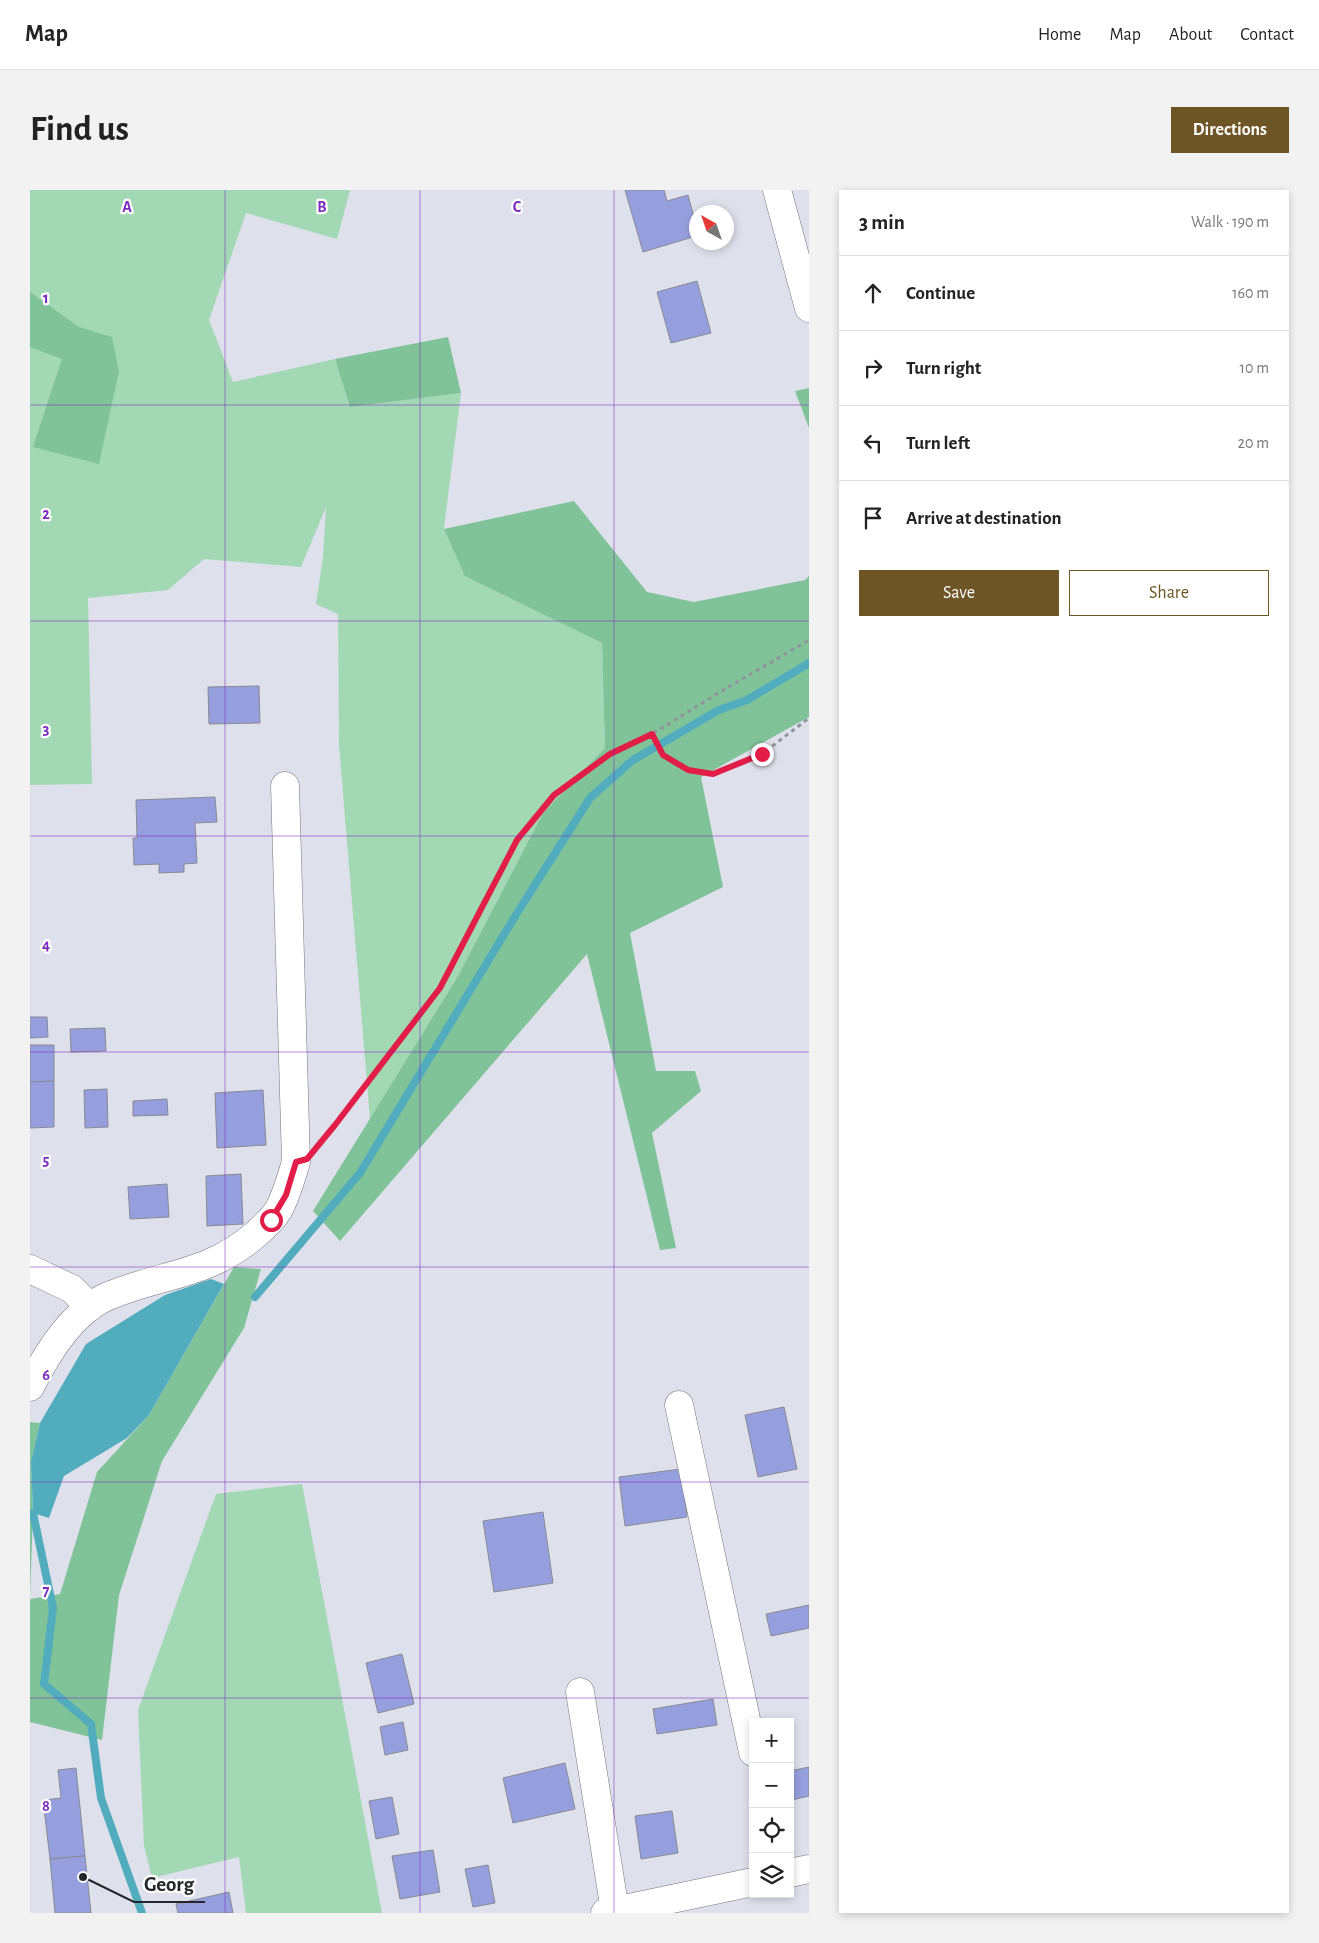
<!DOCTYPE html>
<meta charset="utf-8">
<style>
body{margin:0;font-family:"Alegreya Sans",sans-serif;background:#f2f2f2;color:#222}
.controls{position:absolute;right:15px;bottom:15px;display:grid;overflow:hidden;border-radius:0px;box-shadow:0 2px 8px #0003}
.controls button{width:45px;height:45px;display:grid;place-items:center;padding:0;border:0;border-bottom:1px solid #e0e0e0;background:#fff;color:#222;font:25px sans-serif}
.compass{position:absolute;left:659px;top:15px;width:45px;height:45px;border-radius:50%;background:#fff;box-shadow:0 2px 8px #0003;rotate:320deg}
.stop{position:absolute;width:15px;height:15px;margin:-11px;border:4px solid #e11d48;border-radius:50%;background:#fff}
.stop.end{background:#e11d48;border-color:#fff;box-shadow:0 1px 5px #0008}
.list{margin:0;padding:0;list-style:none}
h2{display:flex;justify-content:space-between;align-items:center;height:65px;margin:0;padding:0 20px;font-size:21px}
h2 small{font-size:16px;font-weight:400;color:#767676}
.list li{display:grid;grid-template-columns:32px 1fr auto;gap:15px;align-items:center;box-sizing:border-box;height:75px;padding:0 20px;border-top:1px solid #e0e0e0}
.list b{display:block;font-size:19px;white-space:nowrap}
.list em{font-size:16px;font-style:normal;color:#767676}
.actions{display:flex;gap:10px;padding:15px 20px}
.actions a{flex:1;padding:11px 0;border:1px solid #6d5525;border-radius:0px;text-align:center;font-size:18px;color:#6d5525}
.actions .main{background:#6d5525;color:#fff}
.icon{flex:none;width:28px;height:28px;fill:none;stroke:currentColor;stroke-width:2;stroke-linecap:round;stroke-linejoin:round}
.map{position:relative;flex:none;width:779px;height:1723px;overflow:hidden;border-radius:0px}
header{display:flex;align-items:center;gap:30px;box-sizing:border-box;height:70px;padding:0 25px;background:#fff;border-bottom:1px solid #e0e0e0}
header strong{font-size:24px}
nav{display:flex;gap:28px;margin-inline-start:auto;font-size:18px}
.intro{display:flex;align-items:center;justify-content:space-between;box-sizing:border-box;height:120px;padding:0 30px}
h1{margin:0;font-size:35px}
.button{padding:12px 22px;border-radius:0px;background:#6d5525;color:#fff;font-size:18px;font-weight:700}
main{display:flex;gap:30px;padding:0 30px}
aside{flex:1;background:#fff;border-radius:0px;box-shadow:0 2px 8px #0003}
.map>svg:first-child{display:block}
.green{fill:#a2d8b4}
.forest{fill:#81c399}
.water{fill:#51adbe}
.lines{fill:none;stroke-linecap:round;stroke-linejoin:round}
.stream{stroke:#51adbe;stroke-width:8}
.building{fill:#959fdd;stroke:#898a94}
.minor-casing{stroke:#74767f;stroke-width:29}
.path{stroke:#91939b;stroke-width:3;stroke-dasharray:4 4;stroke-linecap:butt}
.minor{stroke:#fff;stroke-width:28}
.route{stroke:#e11d48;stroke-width:6}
.grid{fill:none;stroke:#7b2cbf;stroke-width:1;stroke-opacity:0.55}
.grid-label{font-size:16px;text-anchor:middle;font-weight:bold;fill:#7b2cbf;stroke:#fff;stroke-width:4.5;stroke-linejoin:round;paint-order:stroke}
.leader{fill:none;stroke:#25262a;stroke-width:2}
.callout-dot{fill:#25262a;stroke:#fff;stroke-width:2}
.callout-label{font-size:21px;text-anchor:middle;font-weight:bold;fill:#25262a;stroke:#fff;stroke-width:4.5;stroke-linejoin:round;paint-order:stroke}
</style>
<header>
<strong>Map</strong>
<nav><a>Home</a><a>Map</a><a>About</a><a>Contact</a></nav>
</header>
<div class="intro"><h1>Find us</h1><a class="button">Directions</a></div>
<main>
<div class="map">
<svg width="779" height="1723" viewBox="0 0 779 1723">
<rect width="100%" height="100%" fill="#dee0eb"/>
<g class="green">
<path d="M0 0H320L307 49 216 23 179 130 203 192 305 169 320 217 431 203 414 338 435 385 572 453 575 558 513 623 428 786 340 929 309 555 308 424 286 414 293 367 296 317 271 377 174 369 138 400 58 408 62 594 0 595Z"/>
<path d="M272 1294 352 1723H216L209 1667 122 1688 114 1656 108 1520 186 1304Z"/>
</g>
<g class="forest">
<path d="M0 102 49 137 82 147 89 181 69 274 3 257 32 169 0 157Z"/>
<path d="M418 147 431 203 320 217 305 169Z"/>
<path d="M779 198V238L765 201Z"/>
<path d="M544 311 617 402 664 412 775 390 779 386V527L671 587 693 697 600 743 626 881H665L671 901 622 943 646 1058 630 1060 557 764 310 1051 283 1021 428 786 513 623 575 558 572 453 435 386 414 339Z"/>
<path d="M204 1077 231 1079 214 1138 132 1271 89 1405 72 1550 0 1532V1409L30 1404 67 1282 119 1225Z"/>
<path d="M0 1232 10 1233 1 1272 3 1323 0 1406Z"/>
</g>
<path class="water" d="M181 1089 194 1094 119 1225 97 1248 34 1286 19 1328 3 1323 1 1272 10 1233 56 1154 135 1105Z"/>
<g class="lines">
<g class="stream">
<path d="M225 1107 330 983 484 728 560 608 603 570 689 520 717 510 779 473"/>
<path d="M3 1323 23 1418 14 1494 61 1534 71 1608 112 1723"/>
</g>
</g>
<g class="building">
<path d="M595 0H634L637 11 658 5 666 35V46L613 62Z"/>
<path d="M667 91 681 143 641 153 627 102Z"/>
<path d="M229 496 230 533 179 534 178 497Z"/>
<path d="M185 607 187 632 165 633 167 673 154 674V682L129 683V674L104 675 103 648H107L106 610Z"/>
<path d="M0 827H17L18 847 0 848Z"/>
<path d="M75 838 76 861 41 862 40 839Z"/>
<path d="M0 855H24V891L0 892Z"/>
<path d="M24 891V937L0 938V892Z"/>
<path d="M77 899 78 937 55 938 54 900Z"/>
<path d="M233 900 236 955 187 958 185 903Z"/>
<path d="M137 909 138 925 103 926V911Z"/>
<path d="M211 984 213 1034 177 1036 176 986Z"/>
<path d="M137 994 139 1027 100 1029 98 997Z"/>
<path d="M754 1217 767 1279 728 1287 715 1225Z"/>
<path d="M651 1279 657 1327 595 1336 589 1287Z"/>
<path d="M513 1322 523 1393 464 1402 453 1331Z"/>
<path d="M779 1415V1438L741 1446 736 1424Z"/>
<path d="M372 1464 384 1514 348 1523 336 1473Z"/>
<path d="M683 1509 687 1535 627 1544 623 1519Z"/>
<path d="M373 1532 378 1560 355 1565 350 1537Z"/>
<path d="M535 1573 545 1619 483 1633 473 1588Z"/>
<path d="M779 1577V1606L762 1610 760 1581Z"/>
<path d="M46 1578 55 1666 20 1669 13 1610 31 1608 28 1580Z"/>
<path d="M362 1607 369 1644 346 1649 339 1611Z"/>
<path d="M642 1621 648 1663 611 1669 605 1626Z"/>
<path d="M403 1660 410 1702 370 1709 362 1666Z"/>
<path d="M55 1666 61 1723H25L20 1669Z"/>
<path d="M458 1675 465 1713 443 1717 435 1679Z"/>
<path d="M199 1702 203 1723H148L146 1714Z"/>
</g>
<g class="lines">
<g class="minor-casing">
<g id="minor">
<path d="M747 0 779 118"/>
<path d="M0 1079 42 1099 60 1117"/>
<path d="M0 1197C16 1165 41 1124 74 1108 127 1084 179 1086 226 1044 235 1036 243 1029 249 1019 257 1004 261 988 266 972L255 596"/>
<path d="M649 1215 723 1562"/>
<path d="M550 1502 585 1721"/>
<path d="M760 1683 779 1679"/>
<path d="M575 1723 723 1692"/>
</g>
</g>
<g class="path">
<path d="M622 544 633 565 658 580 683 584 732 564 779 528"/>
<path d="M292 951 410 798 487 650 524 605 580 563 622 544 695 499 779 450"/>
</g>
<use href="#minor" class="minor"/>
</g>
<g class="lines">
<path class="route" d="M241 1030 256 1005 266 972 277 969 305 935 410 798 487 650 524 605 580 564 622 544 633 565 658 580 683 584 732 564"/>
</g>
<path class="grid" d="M195 0V1723M390 0V1723M584 0V1723M0 215H779M0 431H779M0 646H779M0 862H779M0 1077H779M0 1292H779M0 1508H779"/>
<g class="grid-label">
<text x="97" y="22">A</text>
<text x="292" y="22">B</text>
<text x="487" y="22">C</text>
<text x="16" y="113">1</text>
<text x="16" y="329">2</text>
<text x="16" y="544">3</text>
<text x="16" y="760">4</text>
<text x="16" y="975">5</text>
<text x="16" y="1190">6</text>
<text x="16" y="1406">7</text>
<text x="16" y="1621">8</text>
</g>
<path class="leader" d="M53 1687L104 1712H175"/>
<circle class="callout-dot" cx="53" cy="1687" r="5"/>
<g class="callout-label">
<text x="139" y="1701">Georg</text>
</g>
</svg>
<div class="controls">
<button>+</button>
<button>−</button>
<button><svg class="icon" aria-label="locate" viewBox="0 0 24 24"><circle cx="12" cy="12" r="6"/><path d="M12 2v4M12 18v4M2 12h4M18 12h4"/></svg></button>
<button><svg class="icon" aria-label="layers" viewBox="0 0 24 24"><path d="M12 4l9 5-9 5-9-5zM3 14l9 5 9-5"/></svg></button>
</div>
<svg class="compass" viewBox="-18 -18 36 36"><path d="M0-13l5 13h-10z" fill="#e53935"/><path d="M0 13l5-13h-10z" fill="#767676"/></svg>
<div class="stop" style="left:241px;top:1030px"></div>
<div class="stop end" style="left:732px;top:564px"></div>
</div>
<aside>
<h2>3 min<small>Walk · 190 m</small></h2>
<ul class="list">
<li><svg class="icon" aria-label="ahead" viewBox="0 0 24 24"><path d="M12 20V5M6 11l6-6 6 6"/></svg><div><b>Continue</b></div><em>160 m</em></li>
<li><svg class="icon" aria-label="right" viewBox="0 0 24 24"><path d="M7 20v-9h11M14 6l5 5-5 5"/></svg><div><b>Turn right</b></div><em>10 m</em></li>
<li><svg class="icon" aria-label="left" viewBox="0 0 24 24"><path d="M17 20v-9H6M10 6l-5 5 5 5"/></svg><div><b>Turn left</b></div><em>20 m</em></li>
<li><svg class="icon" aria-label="arrive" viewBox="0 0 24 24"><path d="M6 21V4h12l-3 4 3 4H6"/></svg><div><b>Arrive at destination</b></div></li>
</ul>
<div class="actions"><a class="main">Save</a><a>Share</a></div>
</aside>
</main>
